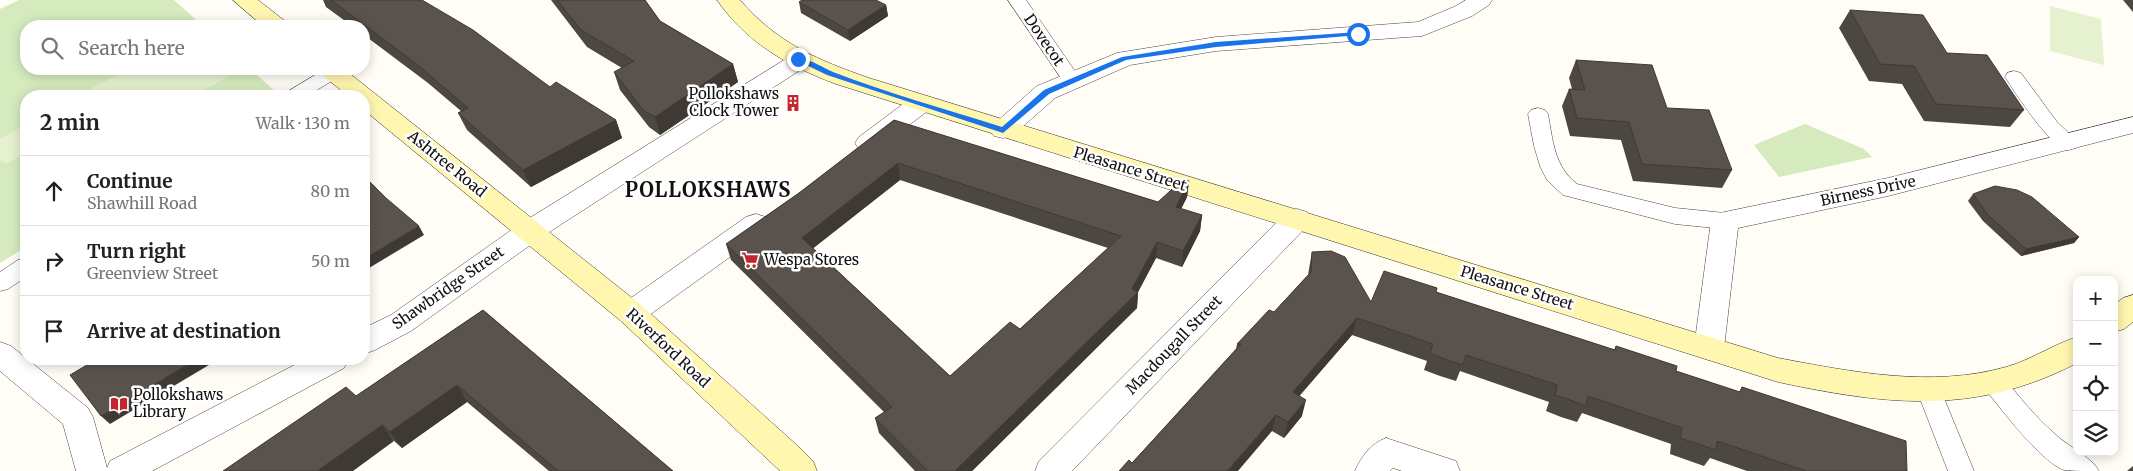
<!DOCTYPE html>
<meta charset="utf-8">
<style>
body{margin:0;font-family:Merriweather,serif;background:#f2f2f2;color:#222}
.controls{position:absolute;right:15px;bottom:15px;display:grid;overflow:hidden;border-radius:10px;box-shadow:0 2px 12px #0003}
.controls button{width:45px;height:45px;display:grid;place-items:center;padding:0;border:0;border-bottom:1px solid #e0e0e0;background:#fff;color:#222;font:25px sans-serif}
.stop{position:absolute;width:15px;height:15px;margin:-11px;border:4px solid #1a73e8;border-radius:50%;background:#fff}
.stop.end{background:#1a73e8;border-color:#fff;box-shadow:0 1px 5px #0008}
.list{margin:0;padding:0;list-style:none}
h2{display:flex;justify-content:space-between;align-items:center;height:65px;margin:0;padding:0 20px;font-size:21px}
h2 small{font-size:16px;font-weight:400;color:#767676}
.list li{display:grid;grid-template-columns:32px 1fr auto;gap:15px;align-items:center;box-sizing:border-box;height:70px;padding:0 20px;border-top:1px solid #e0e0e0}
.list b{display:block;font-size:19px;white-space:nowrap}
.list p{margin:0;font-size:16px;white-space:nowrap;color:#767676}
.list em{font-size:16px;font-style:normal;color:#767676}
.icon{flex:none;width:28px;height:28px;fill:none;stroke:currentColor;stroke-width:2;stroke-linecap:round;stroke-linejoin:round}
.map{position:relative;flex:none;width:2133px;height:471px;overflow:hidden}
.search{position:absolute;background:#fff;box-shadow:0 2px 12px #0003;left:20px;top:20px;width:350px;height:55px;display:flex;align-items:center;gap:12px;box-sizing:border-box;padding:0 18px;border-radius:20px;color:#767676;font-size:19px}
.panel{position:absolute;background:#fff;box-shadow:0 2px 12px #0003;left:20px;top:90px;width:350px;height:275px;border-radius:20px}
.map>svg:first-child{display:block}
.green{fill:#d5ebbd}
.pitch{fill:#e6f2cf}
.lines{fill:none;stroke-linecap:round;stroke-linejoin:round}
.lane-casing{stroke:#444;stroke-width:1}
.street-casing{stroke:#444;stroke-width:1}
.secondary-casing{stroke:#333;stroke-width:1}
.lane{fill:#fff;fill-rule:evenodd}
.street{fill:#fff;fill-rule:evenodd}
.secondary{fill:#fff6b0;fill-rule:evenodd}
.wall{fill:#4d4742;fill-rule:evenodd}
.shaded-wall{fill:#3f3936}
.building{fill:#5a524d;stroke:#3f3936;fill-rule:evenodd}
.route{fill:#1a73e8}
.labels{text-anchor:middle;stroke-width:5;stroke-linejoin:round;paint-order:stroke}
.street-label{font-size:15px;fill:#111;stroke:#fff}
.poi-label{font-size:15px;fill:#111;stroke:#fff;text-anchor:start}
.district-label{font-size:20px;font-weight:bold;letter-spacing:1px;fill:#111;stroke:#fff}
</style>
<div class="map">
<svg width="2133" height="471" viewBox="0 0 2133 471">
<rect width="100%" height="100%" fill="#fffdf5"/>
<g class="green">
<path d="M19 0H174L203 26H26V69H250L277 93 271 96H26V247L0 263V9Z"/>
<path d="M1805 124 1864 149 1872 157 1779 177 1754 145Z"/>
</g>
<g class="pitch">
<path d="M2050 6 2101 19 2104 65 2050 51Z"/>
<path d="M129 69H242L193 96H77Z"/>
<path d="M26 124V153L6 164 0 160V139Z"/>
</g>
<g class="lines">
<g class="lane-casing">
<g id="lane">
<path d="M1008 0H1026L1081 80 1079 84 1072 86 1065 84Z"/>
<path d="M325 69H340L342 72 340 76 307 96H285L287 92Z"/>
<path d="M2014 71 2021 73 2057 122 2079 143 2076 148C2075 148 2070 150 2068 150 2051 149 2015 92 2005 77L2007 73Z"/>
<path d="M1538 108 1545 110 1548 114C1553 141 1554 166 1577 184L1675 208 1725 213 1732 216 1736 221 1732 226 1725 229 1675 224 1563 195 1547 180 1540 166 1534 146 1528 114 1531 110Z"/>
<path d="M26 258V277L8 289 0 291V272L18 260Z"/>
<path d="M1994 373 2002 376C2019 396 2035 417 2055 434 2067 446 2092 457 2099 471 2089 471 2073 471 2064 470 2040 461 2002 410 1986 390L1982 383 1986 376Z"/>
<path d="M1929 381 1937 384 1941 391 1974 471H1948L1917 391 1921 384Z"/>
</g>
</g>
<g class="street-casing">
<g id="street">
<path d="M1466 0H1492L1489 5 1472 16 1422 36 1216 51 1130 65 1055 98 1012 136 1003 138 994 136 990 130 994 124 1037 86 1117 53 1216 37 1418 22 1456 6Z"/>
<path d="M800 53 808 55 812 60 808 65 540 238 411 331 375 350 364 354V328L391 315 520 224 792 55Z"/>
<path d="M920 96 929 98 932 104 929 110 877 149 868 152 859 149 855 143 859 137 911 98Z"/>
<path d="M2133 117V133L1888 196 1738 228 1724 348 1720 356 1709 360 1698 356 1694 348 1711 221 1715 214 1888 178Z"/>
<path d="M1297 209 1307 212 1311 219 1307 226 1072 471H1035L1039 461 1287 212Z"/>
<path d="M756 214 766 217 770 224 766 231 641 321 631 324 621 321 616 313 621 305 746 217Z"/>
<path d="M0 342 11 346 88 408 93 417 107 468 110 461 306 359H348L344 368 152 471H76L63 424 0 371Z"/>
<path d="M1386 438 1456 461 1460 471H1402L1393 468 1390 471H1355C1362 456 1370 444 1386 438Z"/>
</g>
</g>
<g class="secondary-casing">
<g id="secondary">
<path d="M233 0H258L285 21 288 26H263Z"/>
<path d="M717 0H740C777 43 817 60 869 78L1778 358C1852 372 1932 388 2006 367 2031 360 2052 345 2077 337V363C1975 416 1886 405 1778 382L836 84C788 66 747 43 717 0Z"/>
<path d="M317 69H344L641 305 800 448 813 461 817 471H780L621 321 364 110V96H348L321 74Z"/>
<path d="M2133 295V322L2124 329 2114 332V305L2123 298Z"/>
</g>
</g>
<use href="#lane" class="lane"/>
<use href="#street" class="street"/>
<use href="#secondary" class="secondary"/>
</g>
<g class="wall">
<path d="M323 0H422L550 87 616 120 622 138 531 187 467 130 458 113 461 111 428 83 364 35V26H352L326 7Z"/>
<path d="M551 0H645L660 21 733 64 738 82 660 135 649 127 620 90 614 72 622 68 587 47Z"/>
<path d="M2123 0H2133V12Z"/>
<path d="M799 2 886 5 888 16 850 41 801 13Z"/>
<path d="M1850 10 1947 53 2024 110 2010 127 1924 121 1902 84 1869 81 1839 28Z"/>
<path d="M1576 60 1667 108 1732 170 1722 188 1633 181 1621 140 1570 136 1562 106 1569 89H1572L1569 78Z"/>
<path d="M894 120 1158 202 1189 181 1187 197 1181 209 1202 215 1200 231 1182 267 1156 258 1138 292 1137 308 972 471H915L879 433 875 418 884 412 731 260 726 244 799 193ZM900 180 1108 248 1020 329 950 376 813 248Z"/>
<path d="M1973 194 2079 237 2074 243 2021 256 1983 221 1968 201Z"/>
<path d="M1312 252 1371 302 1436 292 1614 350 1616 346 1676 371 1739 392 1742 387 1907 471H1747L1710 458 1704 466 1670 454 1671 444 1582 413 1577 422 1561 417 1546 411 1549 402 1460 371 1456 381 1440 376 1424 370 1427 361 1352 335 1299 396 1302 416 1284 438 1272 431 1132 463 1236 349 1237 344 1274 312 1308 275 1309 269Z"/>
<path d="M483 310 673 471H549L467 402 402 448 394 441 356 396Z"/>
<path d="M2133 466V471H2127Z"/>
</g>
<g class="shaded-wall">
<path d="M886 5 888 16 850 41 848 30Z"/>
<path d="M733 64 738 82 660 135 655 117Z"/>
<path d="M616 120 622 138 531 187 523 170Z"/>
<path d="M898 163 900 180 806 254 802 238Z"/>
<path d="M1189 181 1187 197 1174 223 1176 207Z"/>
<path d="M1202 215 1200 231 1182 267 1183 251Z"/>
<path d="M419 226 424 235 364 271V259Z"/>
<path d="M2079 237 2074 243 2021 256 2026 249Z"/>
<path d="M1157 242 1156 258 1138 292 1137 308 972 471H955L1132 289Z"/>
<path d="M1357 318 1352 335 1289 408 1293 392Z"/>
<path d="M197 359H219L110 424 101 416Z"/>
<path d="M457 385 467 402 402 448 390 432Z"/>
<path d="M1306 400 1302 416 1284 438 1288 422Z"/>
<path d="M1276 415 1272 431 1238 471H1227Z"/>
<path d="M382 425 394 441 353 471H317Z"/>
</g>
<g class="building">
<path d="M331 0H422L473 30 550 87 556 82 616 120 523 170 458 113 468 108 419 66Z"/>
<path d="M557 0H645L660 21 733 64 655 117 643 110 614 72 634 61 581 30Z"/>
<path d="M802 0H876L886 5 848 30 799 2Z"/>
<path d="M1850 10 1923 15 1947 53 1987 55 2024 110 1936 104 1914 66 1880 64Z"/>
<path d="M1576 60 1652 65 1667 108 1709 110 1732 170 1642 164 1629 122 1577 118 1569 89 1585 90Z"/>
<path d="M894 120 1158 202 1183 179 1189 181 1176 207 1202 215 1183 251 1157 242 1132 289 1138 292 955 471H928L875 418 892 407 726 244 799 193ZM898 163 1121 236 1020 329 1010 322 950 376 802 238Z"/>
<path d="M364 176 386 198 419 226 364 259Z"/>
<path d="M1995 186 2017 190 2032 197 2079 237 2026 249 1988 215 1973 194Z"/>
<path d="M1331 251 1345 257 1371 302 1384 271 1437 288 1436 292 1615 350 1616 346 1677 366 1676 371 1740 392 1742 387 1906 441 1907 471H1806L1717 441 1716 450 1680 438 1682 428 1588 396 1586 406 1570 400 1555 395 1557 385 1466 355 1463 365 1447 360 1430 353 1433 344 1357 318 1293 392 1306 400 1288 422 1276 415 1227 471H1119L1129 460 1132 463 1241 344H1237L1269 310 1274 312 1311 272 1312 252Z"/>
<path d="M483 310 673 471H558L457 385 390 432 382 425 317 471H223L346 387 356 396Z"/>
<path d="M97 359H197L101 416 70 375Z"/>
</g>
<path class="route" d="M1358 32H1360V35L1216 47 1126 60 1049 94 1003 133 827 75 794 59C801 54 824 68 833 72 888 93 945 109 1002 127L1044 90 1122 57 1216 42Z"/>
<defs>
<g id="building-bare" transform="scale(1.35)"><path d="M-4-6H4V6H1V3H-1V6H-4ZM-2.5-4.3h1.7v1.8h-1.7ZM.8-4.3h1.7v1.8H.8ZM-2.5-1h1.7V.8h-1.7ZM.8-1h1.7V.8H.8Z" fill="#c4262e" stroke="#fff" stroke-width="2.5" paint-order="stroke"/></g>
<g id="supermarket-bare" transform="scale(1.35)"><path d="M-6-5.5h2.5l.6 2H6L4.5 2H-2.5L-4.4-4H-6ZM-1.5 3.2a1.3 1.3 0 1 0 .1 0ZM3 3.2a1.3 1.3 0 1 0 .1 0Z" fill="#c4262e" stroke="#fff" stroke-width="2.5" paint-order="stroke"/></g>
<g id="library-bare" transform="scale(1.35)"><path d="M-6-4Q-3-5.5-.7-3.5V5Q-3 3-6 4ZM6-4Q3-5.5 .7-3.5V5Q3 3 6 4Z" fill="#c4262e" stroke="#fff" stroke-width="2.5" paint-order="stroke"/></g>
</defs>
<g fill-rule="evenodd">
<use href="#building-bare" x="793" y="103"/>
<use href="#supermarket-bare" x="750" y="260"/>
<use href="#library-bare" x="119" y="404"/>
</g>
<g class="labels">
<g class="street-label">
<text transform="translate(1044 40) rotate(56)" y="5">Dovecot</text>
<text transform="translate(447 164) rotate(39)" y="5">Ashtree Road</text>
<text transform="translate(1130 169) rotate(17)" y="5">Pleasance Street</text>
<text transform="translate(1868 191) rotate(-12)" y="5">Birness Drive</text>
<text transform="translate(448 288) rotate(-35)" y="5">Shawbridge Street</text>
<text transform="translate(1517 288) rotate(17)" y="5">Pleasance Street</text>
<text transform="translate(1174 345) rotate(-46)" y="5">Macdougall Street</text>
<text transform="translate(668 348) rotate(43)" y="5">Riverford Road</text>
</g>
<g class="poi-label">
<text x="779" y="99" text-anchor="end">Pollokshaws<tspan x="779" dy="17">Clock Tower</tspan></text>
<text x="764" y="265">Wespa Stores</text>
<text x="133" y="400">Pollokshaws<tspan x="133" dy="17">Library</tspan></text>
</g>
<g class="district-label">
<text x="708" y="197">POLLOKSHAWS</text>
</g>
</g>
</svg>
<div class="controls">
<button>+</button>
<button>−</button>
<button><svg class="icon" aria-label="locate" viewBox="0 0 24 24"><circle cx="12" cy="12" r="6"/><path d="M12 2v4M12 18v4M2 12h4M18 12h4"/></svg></button>
<button><svg class="icon" aria-label="layers" viewBox="0 0 24 24"><path d="M12 4l9 5-9 5-9-5zM3 14l9 5 9-5"/></svg></button>
</div>
<div class="stop" style="left:1358px;top:34px"></div>
<div class="stop end" style="left:798px;top:59px"></div>
<div class="search"><svg class="icon" aria-label="search" viewBox="0 0 24 24"><circle cx="10" cy="10" r="6"/><path d="M15 15l6 6"/></svg>Search here</div>
<section class="panel">
<h2>2 min<small>Walk · 130 m</small></h2>
<ul class="list">
<li><svg class="icon" aria-label="ahead" viewBox="0 0 24 24"><path d="M12 20V5M6 11l6-6 6 6"/></svg><div><b>Continue</b><p>Shawhill Road</p></div><em>80 m</em></li>
<li><svg class="icon" aria-label="right" viewBox="0 0 24 24"><path d="M7 20v-9h11M14 6l5 5-5 5"/></svg><div><b>Turn right</b><p>Greenview Street</p></div><em>50 m</em></li>
<li><svg class="icon" aria-label="arrive" viewBox="0 0 24 24"><path d="M6 21V4h12l-3 4 3 4H6"/></svg><div><b>Arrive at destination</b></div></li>
</ul>
</section>
</div>
